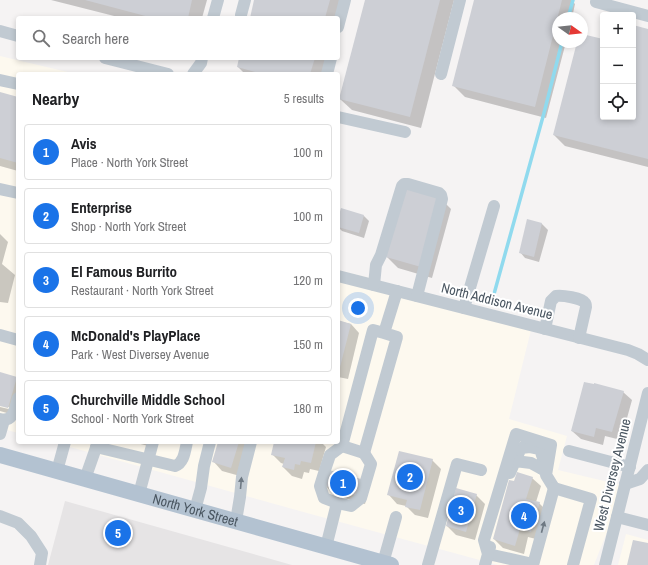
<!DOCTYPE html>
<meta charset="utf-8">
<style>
body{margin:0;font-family:"Archivo Narrow",sans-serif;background:#f2f2f2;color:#202124}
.controls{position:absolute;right:12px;top:12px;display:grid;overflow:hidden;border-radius:4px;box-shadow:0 2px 6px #0003}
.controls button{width:36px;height:36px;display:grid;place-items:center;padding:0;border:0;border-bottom:1px solid #e0e0e0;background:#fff;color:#202124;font:20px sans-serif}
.compass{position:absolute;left:552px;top:12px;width:36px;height:36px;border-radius:50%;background:#fff;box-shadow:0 2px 6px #0003;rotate:105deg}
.you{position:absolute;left:358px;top:308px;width:14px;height:14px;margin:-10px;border:3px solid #fff;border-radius:50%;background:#1a73e8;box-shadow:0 0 0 6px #1a73e833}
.badge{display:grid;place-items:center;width:26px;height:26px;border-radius:50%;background:#1a73e8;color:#fff;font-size:13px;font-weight:700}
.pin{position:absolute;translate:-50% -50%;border:2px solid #fff;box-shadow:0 1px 4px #0006}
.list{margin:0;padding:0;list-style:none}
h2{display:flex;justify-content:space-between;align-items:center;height:52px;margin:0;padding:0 16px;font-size:17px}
h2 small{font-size:13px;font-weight:400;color:#757577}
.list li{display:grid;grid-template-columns:26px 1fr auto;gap:12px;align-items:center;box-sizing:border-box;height:56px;margin:0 8px 8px;padding:0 8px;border:1px solid #e0e0e0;border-radius:4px}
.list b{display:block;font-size:15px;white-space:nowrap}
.list p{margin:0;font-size:13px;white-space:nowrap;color:#757577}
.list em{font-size:13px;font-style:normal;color:#757577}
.icon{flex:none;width:22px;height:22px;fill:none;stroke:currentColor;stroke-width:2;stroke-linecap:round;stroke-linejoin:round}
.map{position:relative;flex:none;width:648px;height:565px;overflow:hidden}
.search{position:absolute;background:#fff;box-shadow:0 2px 6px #0003;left:16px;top:16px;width:324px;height:44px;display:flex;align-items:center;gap:10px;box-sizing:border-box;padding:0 14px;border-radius:4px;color:#757577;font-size:15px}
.panel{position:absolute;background:#fff;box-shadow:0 2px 6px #0003;left:16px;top:72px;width:324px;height:372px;border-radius:4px}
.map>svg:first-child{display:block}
.commercial{fill:#fdf9ef}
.education{fill:#e6e4e5}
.shadow{fill:#0003}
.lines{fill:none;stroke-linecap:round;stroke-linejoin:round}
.stream{stroke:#90daee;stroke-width:3.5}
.building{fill:#cdcfd5}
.minor{stroke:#c1cad2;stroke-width:12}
.major{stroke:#b3c2d1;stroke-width:16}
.oneway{fill:#6e7983}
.labels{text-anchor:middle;stroke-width:4;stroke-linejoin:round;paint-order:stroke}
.street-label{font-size:14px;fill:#4a5661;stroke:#fff}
</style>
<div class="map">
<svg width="648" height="565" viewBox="0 0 648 565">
<rect width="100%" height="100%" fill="#f5f3f3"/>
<g class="commercial">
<path d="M0 56 76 74H18V433L0 428Z"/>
<path d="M338 270 370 278 531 330 509 419 567 436 558 470 625 486 594 565H498L307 513 52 442H338Z"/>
<path d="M626 534 648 540V565H618Z"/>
</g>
<path class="education" d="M65 501 292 565H48Z"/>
<g class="shadow">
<path d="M51 0H207L202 18H122Z"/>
<path d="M255 0H344L338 18H251Z"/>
<path d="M366 0H454L421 128 352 110 340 99Z"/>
<path d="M476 0H571L575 4 572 18H558V42H566L546 118 465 97 453 85Z"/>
<path d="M633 26 648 30V167L565 146 554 135 578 42H582V35L603 40V117H633Z"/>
<path d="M240 58H329L325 74H245L238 67Z"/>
<path d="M0 93 18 98V171L0 166Z"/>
<path d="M440 198 451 209 432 278 398 268 387 257Z"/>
<path d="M364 216 369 221 364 238 342 231 338 227V221Z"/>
<path d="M528 220 542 224 548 230 539 262 525 258 520 252Z"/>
<path d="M0 234 8 242 2 264 15 275 8 303 0 302Z"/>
<path d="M338 321 351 324 359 333 348 379 338 377Z"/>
<path d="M0 373 16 378 18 380V411L17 416 0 411V407L13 410V408L0 405Z"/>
<path d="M623 392 632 400 621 440 605 436 603 445 581 439 572 431Z"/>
<path d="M133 442H153L152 447Z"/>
<path d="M219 442H250L240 476 222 471 214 462Z"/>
<path d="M275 442H321L326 447 319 471 310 469 309 473 304 472 302 479 292 476 283 467 284 464 281 463 272 454Z"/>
<path d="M432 460 441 469 428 518 415 515 406 506 397 504 389 495Z"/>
<path d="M532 478 541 486 536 502 539 503 548 512 540 540 528 537 524 554 503 548 494 539 515 483Z"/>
<path d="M326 486 369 489 365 504 334 495Z"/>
<path d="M476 495 485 504 475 540 456 535 447 526Z"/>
</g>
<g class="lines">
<g class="stream">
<path d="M568 18 573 0"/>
<path d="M494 294 544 113 562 42"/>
</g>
</g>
<g class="building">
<path d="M85 0H192L188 18H153Z"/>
<path d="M254 0H330L325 18H250Z"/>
<path d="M365 0H440L410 117 339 99Z"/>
<path d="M474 0H562L535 107 452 86Z"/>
<path d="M633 25 648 29V159L553 135 577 42H582V34L603 39V117H633Z"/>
<path d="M239 58H315L310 74H262L237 67Z"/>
<path d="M0 92 18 97V163L0 158Z"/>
<path d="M405 187 440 197 421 267 386 257Z"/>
<path d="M341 208 364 215 359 233 338 227V218Z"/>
<path d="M527 219 542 223 534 257 519 253Z"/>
<path d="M338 320 351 324 339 371H338Z"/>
<path d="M0 372 17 377 8 408 0 406Z"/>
<path d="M584 382 594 384V383L624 391 612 432 596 428 594 437 571 431Z"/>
<path d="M218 442H239L231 468 212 462Z"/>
<path d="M274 442H316L311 463 301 461 300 465 295 464 294 470 282 467 285 458 271 455Z"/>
<path d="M399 451 433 459 420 510 405 507 407 500 387 495Z"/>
<path d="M329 470 361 479 356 496 325 486Z"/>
<path d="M517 472 533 477 526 499 540 502 531 532 520 529 515 546 493 539 509 480 514 481Z"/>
<path d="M456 488 477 494 466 532 446 526Z"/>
<path d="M633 540 648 543V565H627Z"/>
</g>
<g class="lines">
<g class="minor">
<path d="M597 0 596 2 648 16"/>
<path d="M241 15 245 0"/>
<path d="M213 18 218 0"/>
<path d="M338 27 345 0"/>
<path d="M0 31 18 36"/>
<path d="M105 58 168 74"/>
<path d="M193 74 201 63 202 58"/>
<path d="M327 74 331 58"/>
<path d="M441 74 460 0"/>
<path d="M0 80 18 84"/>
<path d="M338 117 405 132"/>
<path d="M0 189 18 193"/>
<path d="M338 276 628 350 638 354 648 360"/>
<path d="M374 285 376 265 381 255 402 186 404 184H408L439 193 441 195 442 199 417 296"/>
<path d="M464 308 494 206"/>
<path d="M545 329 551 301 556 296C562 295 582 298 585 303 586 304 586 306 586 307L579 338"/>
<path d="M384 333 397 337 364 453 342 446 373 330 384 333 397 291"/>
<path d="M0 335 18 340"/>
<path d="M0 419C14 423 15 407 18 398"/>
<path d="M0 434 4 420"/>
<path d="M96 447 175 466C184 463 185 451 187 442"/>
<path d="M569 451 630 467"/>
<path d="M515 461 521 448 530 447 540 449 543 458 542 469"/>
<path d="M57 471 65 442"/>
<path d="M510 473 515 461 531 463 542 469"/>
<path d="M85 479 98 442"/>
<path d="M625 484 640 479 648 470"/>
<path d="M139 494 153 442"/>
<path d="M337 503 351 506 361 498 371 464 364 453"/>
<path d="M195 510 201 488 204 466 210 442"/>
<path d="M0 516 18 523 31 536 42 553 40 565"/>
<path d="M617 517 648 525"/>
<path d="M236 521 240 497 242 477 251 442"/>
<path d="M326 547 337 503 324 498 320 486 325 470 330 455 342 446"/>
<path d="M490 547 488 554 533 564"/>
<path d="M383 563 396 517"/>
<path d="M428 565 457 464 481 470"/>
<path d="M485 565 488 554 484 540 516 434 551 445 546 475 554 488"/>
<path d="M533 565 554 488 591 499 573 565"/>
<path d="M605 565 648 393"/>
</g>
<path class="major" id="s1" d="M0 455 391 565"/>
</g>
<defs><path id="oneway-solid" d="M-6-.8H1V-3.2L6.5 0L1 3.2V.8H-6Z"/></defs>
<g class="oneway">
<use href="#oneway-solid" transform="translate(241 483) rotate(-85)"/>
<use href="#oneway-solid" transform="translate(543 527) rotate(-75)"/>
</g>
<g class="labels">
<g class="street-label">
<text transform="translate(497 301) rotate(14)" y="5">North Addison Avenue</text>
<text transform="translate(612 475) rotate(-76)" y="5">West Diversey Avenue</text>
<text dy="5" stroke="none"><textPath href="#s1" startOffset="203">North York Street</textPath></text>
</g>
</g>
</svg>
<div class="controls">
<button>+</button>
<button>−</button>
<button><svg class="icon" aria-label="locate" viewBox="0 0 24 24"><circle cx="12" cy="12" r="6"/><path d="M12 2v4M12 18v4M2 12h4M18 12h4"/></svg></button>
</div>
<svg class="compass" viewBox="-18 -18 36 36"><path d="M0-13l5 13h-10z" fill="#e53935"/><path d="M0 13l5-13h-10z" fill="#757577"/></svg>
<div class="you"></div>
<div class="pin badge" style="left:343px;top:483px">1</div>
<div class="pin badge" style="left:410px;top:477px">2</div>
<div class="pin badge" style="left:461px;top:510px">3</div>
<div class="pin badge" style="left:524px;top:516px">4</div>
<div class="pin badge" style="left:118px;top:533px">5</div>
<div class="search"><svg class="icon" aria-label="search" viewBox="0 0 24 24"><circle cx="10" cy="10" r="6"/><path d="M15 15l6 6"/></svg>Search here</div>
<section class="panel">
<h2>Nearby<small>5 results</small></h2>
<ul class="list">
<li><span class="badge">1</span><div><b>Avis</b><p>Place · North York Street</p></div><em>100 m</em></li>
<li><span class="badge">2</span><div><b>Enterprise</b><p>Shop · North York Street</p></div><em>100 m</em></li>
<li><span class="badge">3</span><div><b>El Famous Burrito</b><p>Restaurant · North York Street</p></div><em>120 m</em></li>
<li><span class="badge">4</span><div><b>McDonald's PlayPlace</b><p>Park · West Diversey Avenue</p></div><em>150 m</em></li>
<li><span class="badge">5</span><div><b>Churchville Middle School</b><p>School · North York Street</p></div><em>180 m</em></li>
</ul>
</section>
</div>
